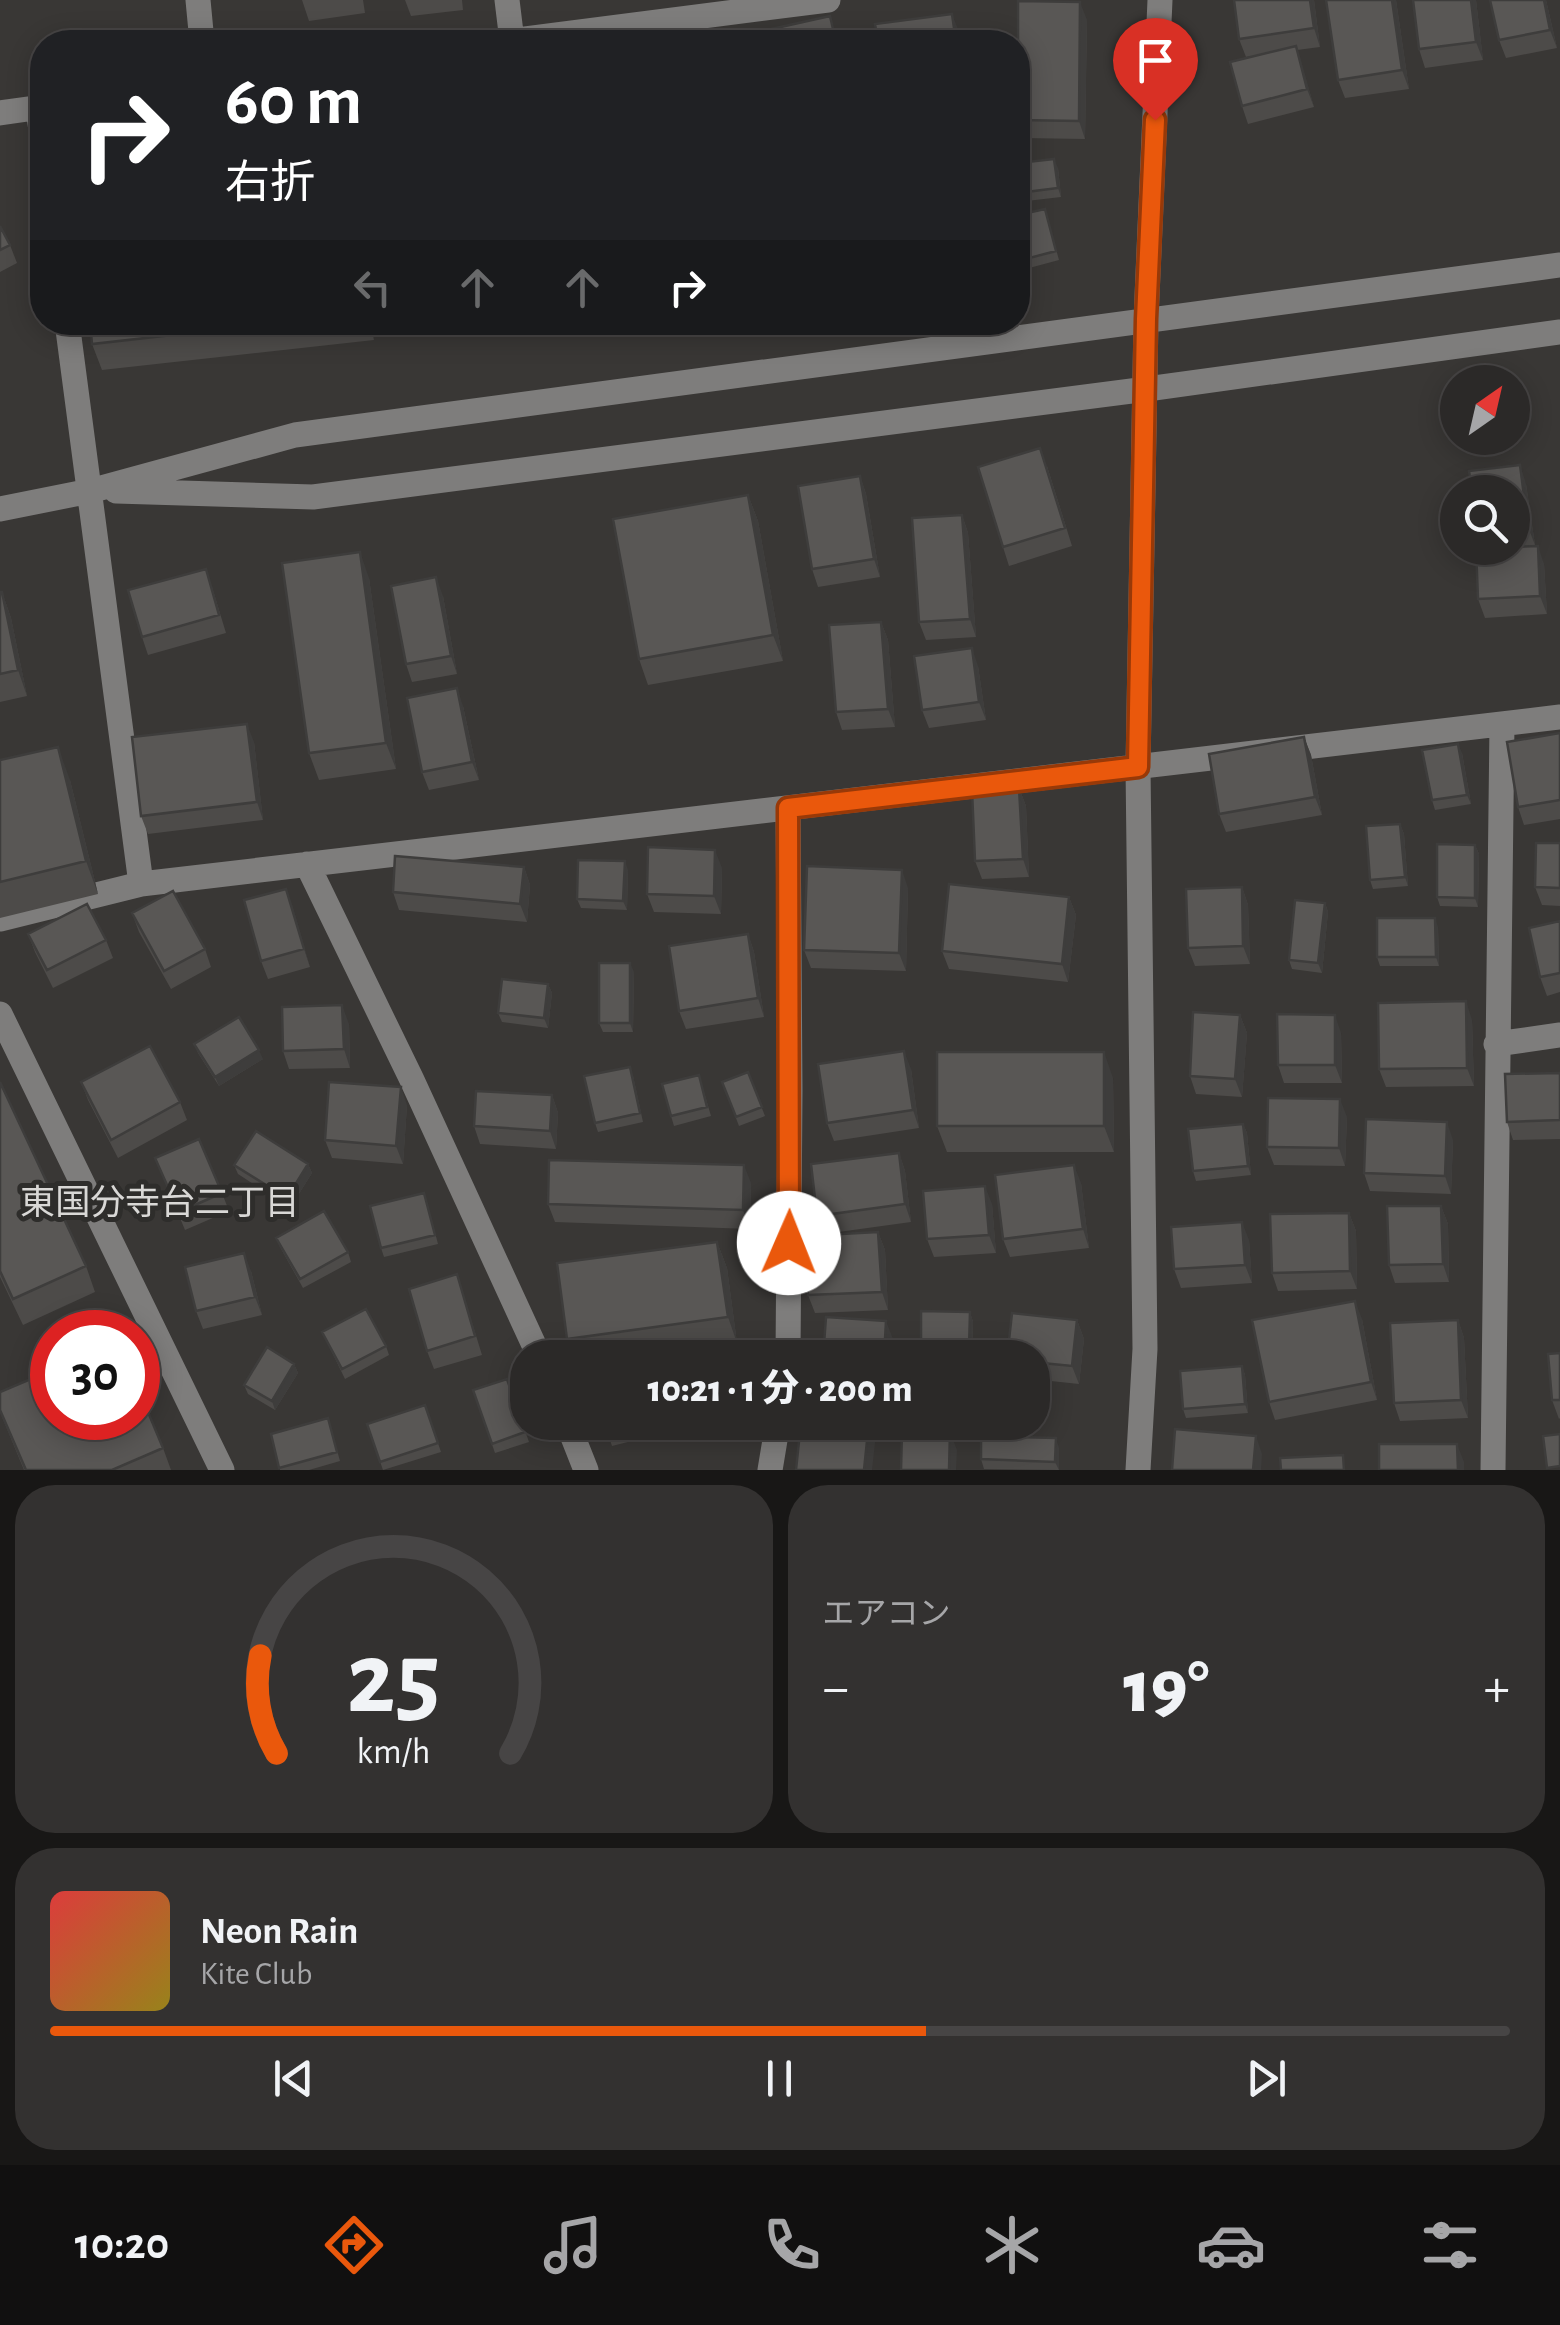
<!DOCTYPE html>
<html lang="ja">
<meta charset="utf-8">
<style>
:root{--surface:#2b2928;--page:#333130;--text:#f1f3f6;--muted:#a6a6a8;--line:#474545;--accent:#ea580c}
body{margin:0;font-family:"Alegreya Sans","Noto Sans JP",sans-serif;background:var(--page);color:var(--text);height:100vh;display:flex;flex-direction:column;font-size:38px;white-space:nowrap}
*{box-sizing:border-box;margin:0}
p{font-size:32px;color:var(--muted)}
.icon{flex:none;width:55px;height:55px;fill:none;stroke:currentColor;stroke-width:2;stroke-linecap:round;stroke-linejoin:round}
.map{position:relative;height:1470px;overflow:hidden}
.side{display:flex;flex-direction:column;gap:15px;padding:15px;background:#181716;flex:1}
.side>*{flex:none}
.top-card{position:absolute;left:30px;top:30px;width:1000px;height:305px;border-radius:40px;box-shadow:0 5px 25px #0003,0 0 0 2px var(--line);background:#202124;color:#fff;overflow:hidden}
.needle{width:65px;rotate:34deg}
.fabs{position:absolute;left:1440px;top:365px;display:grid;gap:20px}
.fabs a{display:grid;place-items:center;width:90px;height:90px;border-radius:50%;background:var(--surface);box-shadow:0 5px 25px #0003,0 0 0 2px var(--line);font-size:50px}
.speed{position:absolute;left:30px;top:1310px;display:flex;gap:20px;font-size:50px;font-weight:700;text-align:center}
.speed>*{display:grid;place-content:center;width:130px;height:130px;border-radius:50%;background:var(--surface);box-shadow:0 5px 25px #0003,0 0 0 2px var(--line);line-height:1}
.speed .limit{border:15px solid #d22;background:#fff;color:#111}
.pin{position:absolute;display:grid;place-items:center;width:85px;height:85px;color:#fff;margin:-102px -42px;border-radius:50% 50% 50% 0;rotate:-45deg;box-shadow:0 0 10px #0007}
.pin .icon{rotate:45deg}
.me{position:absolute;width:110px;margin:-55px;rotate:1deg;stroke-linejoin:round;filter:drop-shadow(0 0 8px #0008)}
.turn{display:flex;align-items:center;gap:35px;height:210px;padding:0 30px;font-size:45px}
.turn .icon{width:130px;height:130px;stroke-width:2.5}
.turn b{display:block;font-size:70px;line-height:85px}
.lanes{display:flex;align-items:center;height:95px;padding:0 30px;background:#0003;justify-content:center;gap:50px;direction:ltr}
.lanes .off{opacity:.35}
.big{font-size:75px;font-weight:800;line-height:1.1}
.side .widget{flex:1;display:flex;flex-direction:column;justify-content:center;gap:15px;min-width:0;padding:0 35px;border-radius:40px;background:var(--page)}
.side .dial{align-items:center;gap:0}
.dial svg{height:260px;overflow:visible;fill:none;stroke:var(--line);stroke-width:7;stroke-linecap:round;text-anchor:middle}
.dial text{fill:var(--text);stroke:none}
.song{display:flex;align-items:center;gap:30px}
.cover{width:120px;height:120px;border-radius:15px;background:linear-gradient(135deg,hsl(0 70% 55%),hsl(50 70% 35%))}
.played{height:10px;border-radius:5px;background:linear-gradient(90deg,var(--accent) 60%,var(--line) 60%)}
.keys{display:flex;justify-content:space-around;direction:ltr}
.heat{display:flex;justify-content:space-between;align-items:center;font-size:55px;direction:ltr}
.side .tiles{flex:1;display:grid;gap:15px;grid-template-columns:1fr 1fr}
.widget:last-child{grid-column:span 2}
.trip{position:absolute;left:510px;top:1340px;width:540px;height:100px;border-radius:40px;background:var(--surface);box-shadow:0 5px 25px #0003,0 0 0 2px var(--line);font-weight:800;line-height:100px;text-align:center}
.menu{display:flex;height:160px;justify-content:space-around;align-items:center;background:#111010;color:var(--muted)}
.menu .icon{width:70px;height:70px}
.menu .on{color:var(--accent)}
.menu b{font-size:45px;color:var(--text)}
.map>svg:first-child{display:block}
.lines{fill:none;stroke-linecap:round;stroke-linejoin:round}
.minor{stroke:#7e7d7c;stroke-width:25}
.wall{fill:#4d4b49}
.shaded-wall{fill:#3e3d3c}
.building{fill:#595755;stroke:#3e3d3c;stroke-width:2.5}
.route-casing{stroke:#983908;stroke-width:25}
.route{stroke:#ea580c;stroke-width:18}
.labels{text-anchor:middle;stroke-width:10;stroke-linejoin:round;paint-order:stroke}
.quarter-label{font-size:35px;fill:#d9d8d6;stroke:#2e2d2b}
</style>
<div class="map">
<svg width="1560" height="1470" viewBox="0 0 1560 1470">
<rect width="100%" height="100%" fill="#393735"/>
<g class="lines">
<path class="minor" d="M198,0L202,42
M507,0L512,41
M502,42L828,0
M38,108L42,138
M0,113L42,107
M67,322L141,884
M116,491L313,497L1147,389L1560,332
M0,509L90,491L295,435L1560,265
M788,808L790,1090L788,1358
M307,864L412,1080L540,1358
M0,919L141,884L1560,717
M0,1014L222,1470
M1496,1044L1560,1035
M567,1422L586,1470
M770,1470L778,1422
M1138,1470L1145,1349L1138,767L1146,319L1160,0
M1493,1470L1502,724"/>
</g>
<path class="wall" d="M302,0H363L365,13L309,21Z
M405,0H462L463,10L411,16Z
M1234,0H1314L1320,47L1297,50L1314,107L1248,124L1242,106L1259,55L1246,57L1239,39Z
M1326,0H1396L1409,89L1345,98L1338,80Z
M1413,0H1476L1483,60L1425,68L1419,49Z
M1490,0H1546L1557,48L1506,58L1499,40Z
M1018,1L1087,20L1085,139L1023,138L1018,122Z
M1018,163L1058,168L1061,197L1018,202Z
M1045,209L1059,260L1018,271V215Z
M0,226L10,245L17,263L0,272Z
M90,322H372L374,340L102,370L92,344Z
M402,322H548V330L407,336Z
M1047,466L1072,546L1009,566L1003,547Z
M860,476L866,494L880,577L818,587L812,569Z
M1526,484L1535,545L1523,546L1544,564L1547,614L1485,618L1478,599L1512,548V492Z
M748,495L758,521L783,661L648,685L639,659Z
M962,515L968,533L976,637L926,640L919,622Z
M369,578L396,769L319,780L309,753Z
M212,587L226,633L148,655L142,637Z
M0,592H2L11,618L27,696L0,702Z
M443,596L457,674L412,682L406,664Z
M881,622L888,640L895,727L842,730L836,712Z
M978,666L986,720L929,728L922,710Z
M463,706L479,780L429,790L422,772Z
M1560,733V819L1524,825L1518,807Z
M1304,737L1311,755L1322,815L1226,832L1219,814Z
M254,742L263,820L148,834L141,816Z
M1462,753L1471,804L1435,810L1432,800Z
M0,760L70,780L98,894L0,918Z
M1019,788L1026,806L1029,877L982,879L975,861Z
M1400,824L1404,834L1408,886L1373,889L1370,880Z
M1560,843V906L1542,905L1535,887Z
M1475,845L1479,854L1478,907L1440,906L1437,897Z
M524,867L530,885L527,922L399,910L393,892Z
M722,868L721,914L654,912L647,894Z
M628,870L627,910L581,908L577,899Z
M1242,887L1248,905L1250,964L1195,966L1188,948Z
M908,888L906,971L811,968L804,950Z
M286,889L310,967L268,979L261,961Z
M1069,897L1076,915L1068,982L949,969L942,951Z
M1325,903L1328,912L1322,973L1292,969L1289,960Z
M132,913L205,949L211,967L171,989L139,932Z
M1560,921V992L1547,996L1540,977Z
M1438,927L1439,966H1380L1377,957Z
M28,934L106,940L113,958L53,988L35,952Z
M748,934L754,952L764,1017L686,1029L679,1011Z
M634,972L633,1032H603L599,1023Z
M548,984L552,993L548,1028L502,1022L498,1013Z
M1240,1015L1247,1033L1242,1097L1196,1094L1190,1076Z
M1472,1020L1474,1086L1386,1087L1379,1069Z
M349,1024L350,1068L289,1069L283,1051Z
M1341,1033L1342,1083H1284L1278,1065Z
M194,1044L263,1059L219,1086L198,1053Z
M911,1069L919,1128L834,1141L827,1123Z
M748,1072L765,1116L739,1126L722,1082Z
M1560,1073V1139L1513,1140L1507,1122Z
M699,1075L711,1116L674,1126L671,1116Z
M633,1076L643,1122L598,1132L595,1123Z
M1113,1078L1114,1152H947L937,1126Z
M0,1082L86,1266L95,1292L23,1325L0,1277Z
M81,1082L180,1102L187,1120L118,1158L88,1100Z
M552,1095L558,1113L556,1149L480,1144L474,1126Z
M407,1105L403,1164L332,1158L325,1140Z
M1347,1117L1345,1166L1274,1165L1267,1147Z
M1243,1124L1247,1133L1251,1175L1196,1181L1193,1171Z
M1453,1140L1451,1194L1370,1191L1364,1173Z
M899,1153L905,1171L911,1222L824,1234L817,1216Z
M155,1158L222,1193L229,1211L185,1230Z
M308,1164L312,1173L290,1208L238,1174L234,1165Z
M751,1183L750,1229L555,1222L548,1204Z
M1081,1183L1089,1248L1010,1257L1003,1239Z
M427,1202L438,1244L384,1257L381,1248Z
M992,1204L996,1253L934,1257L927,1239Z
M1441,1206L1448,1224L1449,1282L1395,1283L1389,1265Z
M1349,1213L1356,1231L1357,1289L1278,1291L1272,1273Z
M878,1232L885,1250L888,1310L815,1313L808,1295Z
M276,1238L348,1252L351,1262L303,1288L280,1247Z
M1249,1240L1252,1283L1181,1288L1174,1269Z
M717,1242L727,1268L737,1343L630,1358H574L567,1339Z
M251,1271L262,1315L203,1329L196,1311Z
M457,1274L482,1355L434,1369L427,1351Z
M970,1312L973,1322L972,1358H924L921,1348Z
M1362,1319L1377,1400L1275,1420L1269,1402Z
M1077,1320L1084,1339L1079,1384L1032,1379V1358Z
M1458,1320L1464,1338L1468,1418L1400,1421L1394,1403Z
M322,1332L386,1346L389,1355L345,1379Z
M1560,1353V1418L1559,1419L1552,1400Z
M294,1364L298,1373L275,1410L248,1394L244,1385Z
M1242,1366L1245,1375L1248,1413L1186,1418L1183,1409Z
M507,1379L529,1442L495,1453L473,1390Z
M0,1392L163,1448L171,1470H24L0,1412Z
M425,1405L441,1452L383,1470L367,1424Z
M328,1418L340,1461L309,1470H280L271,1434Z
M604,1422H707L612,1446Z
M1059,1448V1470L984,1469L981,1459Z"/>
<path class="shaded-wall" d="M1310,0H1314L1320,47L1314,28Z
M1392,0H1396L1409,89L1402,70Z
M1471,0H1476L1483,60L1476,42Z
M1544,0H1546L1557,48L1550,30Z
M1080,2L1087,20L1085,139L1079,121Z
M952,14L959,32L960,42H956Z
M1296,46L1302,64L1314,107L1307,89Z
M1054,159L1058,168L1061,197L1058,188Z
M368,322H372L374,340Z
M1520,465L1526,484L1535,545L1528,527Z
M860,476L866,494L880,577L874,559Z
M748,495L758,521L783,661L773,635Z
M962,515L968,533L976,637L970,619Z
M1538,546L1544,564L1547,614L1540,596Z
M360,552L369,578L396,769L386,743Z
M436,577L443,596L457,674L451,656Z
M2,592L11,618L27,696L18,670Z
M881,622L888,640L895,727L888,709Z
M972,648L978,666L986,720L979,702Z
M457,688L463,706L479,780L472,762Z
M247,724L254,742L263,820L257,802Z
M1304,737L1311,755L1322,815L1315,797Z
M1458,744L1462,753L1471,804L1467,795Z
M58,747L70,780L98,894L86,861Z
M1019,788L1026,806L1029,877L1023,859Z
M1400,824L1404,834L1408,886L1405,877Z
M1475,845L1479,854L1478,907L1475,898Z
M715,850L722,868L721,914L714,896Z
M625,861L628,870L627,910L623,901Z
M524,867L530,885L527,922L520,904Z
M902,870L908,888L906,971L899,953Z
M1242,887L1248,905L1250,964L1243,946Z
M286,889L293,907L310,967L304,949Z
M1069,897L1076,915L1068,982L1062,964Z
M1325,903L1328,912L1322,973L1318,963Z
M1435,918L1438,927L1439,966L1436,957Z
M748,934L754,952L764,1017L758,998Z
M630,963L634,972L633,1032L630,1023Z
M548,984L552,993L548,1028L544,1018Z
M1466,1001L1472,1020L1474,1086L1467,1068Z
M342,1005L349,1024L350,1068L344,1049Z
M1240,1015L1247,1033L1242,1097L1235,1079Z
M1335,1015L1341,1033L1342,1083L1335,1065Z
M259,1050L263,1059L219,1086L215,1077Z
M904,1051L911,1069L919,1128L913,1110Z
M1104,1052L1113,1078L1114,1152L1104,1126Z
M401,1087L407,1105L403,1164L396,1146Z
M552,1095L558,1113L556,1149L550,1131Z
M1340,1099L1347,1117L1345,1166L1339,1148Z
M1447,1122L1453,1140L1451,1194L1445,1176Z
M1243,1124L1247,1133L1251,1175L1248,1166Z
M899,1153L905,1171L911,1222L905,1204Z
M308,1164L312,1173L290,1208L287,1198Z
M744,1165L751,1183L750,1229L743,1210Z
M1074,1165L1081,1183L1089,1248L1083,1229Z
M985,1186L992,1204L996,1253L989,1235Z
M1441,1206L1448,1224L1449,1282L1443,1264Z
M1349,1213L1356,1231L1357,1289L1350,1271Z
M1242,1222L1249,1240L1252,1283L1245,1265Z
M878,1232L885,1250L888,1310L882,1292Z
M717,1242L727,1268L737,1343L728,1317Z
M244,1253L251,1271L262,1315L255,1297Z
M1355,1301L1362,1319L1377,1400L1371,1382Z
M970,1312L973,1322L972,1358L969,1349Z
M1077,1320L1084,1339L1079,1384L1072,1366Z
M1458,1320L1464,1338L1468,1418L1461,1400Z
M886,1321L893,1339L892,1358H884Z
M294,1364L298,1373L275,1410L272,1401Z
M1242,1366L1245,1375L1248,1413L1245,1404Z
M869,1422H876L877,1425L872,1470H864Z
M950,1432L957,1450L956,1470H949Z
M1256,1436L1262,1454L1261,1470H1253Z
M1056,1438L1059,1448V1470L1055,1462Z
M1457,1444L1464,1462V1470H1458Z"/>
<path class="building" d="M1234,0H1310L1314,28L1239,39Z
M1326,0H1392L1402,70L1338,80Z
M1413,0H1471L1476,42L1419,49Z
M1490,0H1544L1550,30L1499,40Z
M1018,1L1080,2L1079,121L1018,120Z
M952,14L956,42H878L875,24Z
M830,16L836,42H760L758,32Z
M1296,46L1307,89L1242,106L1230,62Z
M1054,159L1058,188L1018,193V163Z
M1045,209L1056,251L1018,261V215Z
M0,226L10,245L0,250Z
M90,322H288L92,344Z
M1040,448L1065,528L1003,547L978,467Z
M1520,465L1528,527L1512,529V492H1472L1469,471Z
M860,476L874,559L812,569L798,486Z
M748,495L773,635L639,659L613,519Z
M962,515L970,619L919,622L912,518Z
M1538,546L1540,596L1478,599L1476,548Z
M360,552L386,743L309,753L282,563Z
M206,569L219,615L142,637L128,590Z
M436,577L451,656L406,664L391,586Z
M0,592H2L18,670L0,674Z
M881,622L888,709L836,712L829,625Z
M972,648L979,702L922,710L914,656Z
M457,688L472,762L422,772L407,698Z
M247,724L257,802L141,816L132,737Z
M1560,733V800L1518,807L1507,742Z
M1304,737L1315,797L1219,814L1209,754Z
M1458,744L1467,795L1432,800L1422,750Z
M58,747L86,861L0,882V760Z
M1019,788L1023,859L975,861L972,790Z
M1400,824L1405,877L1370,880L1366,826Z
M1536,843H1560V888L1535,887Z
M1437,844L1475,845V898L1437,897Z
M648,847L715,850L714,896L647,894Z
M395,856L524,867L520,904L393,892Z
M578,860L625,861L623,901L577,899Z
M807,866L902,870L899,953L804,950Z
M949,884L1069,897L1062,964L942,951Z
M1242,887L1243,946L1188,948L1186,889Z
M286,889L304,949L261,961L244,900Z
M173,891L205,949L164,971L132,913Z
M1295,900L1325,903L1318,963L1289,960Z
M87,904L106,940L47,970L28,934Z
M1377,918H1435L1436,957H1377Z
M1560,921V973L1540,977L1529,928Z
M748,934L758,998L679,1011L669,946Z
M599,963H630V1023H599Z
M502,979L548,984L544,1018L498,1013Z
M1466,1001L1467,1068L1379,1069L1378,1003Z
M342,1005L344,1049L283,1051L282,1007Z
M1193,1012L1240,1015L1235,1079L1190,1076Z
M1277,1014L1335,1015V1065H1278Z
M239,1017L259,1050L215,1077L194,1044Z
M150,1046L180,1102L111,1140L81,1082Z
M904,1051L913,1110L827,1123L818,1064Z
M937,1052H1104V1126H937Z
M630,1067L640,1113L595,1123L584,1076Z
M748,1072L762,1107L736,1117L722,1082Z
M1560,1073V1120L1507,1122L1505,1074Z
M699,1075L707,1107L671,1116L662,1084Z
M0,1082L86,1266L13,1299L0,1271Z
M329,1082L401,1087L396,1146L325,1140Z
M476,1091L552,1095L550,1131L474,1126Z
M1268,1098L1340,1099L1339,1148L1267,1147Z
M1366,1119L1447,1122L1445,1176L1364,1173Z
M1243,1124L1248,1166L1193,1171L1188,1129Z
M256,1131L308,1164L287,1198L234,1165Z
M199,1139L222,1193L179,1212L155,1158Z
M899,1153L905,1204L817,1216L811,1164Z
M549,1160L744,1165L743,1210L548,1204Z
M1074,1165L1083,1229L1003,1239L995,1175Z
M985,1186L989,1235L927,1239L923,1191Z
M424,1193L435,1235L381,1248L370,1206Z
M1387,1206H1441L1443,1264L1389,1265Z
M324,1211L348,1252L300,1279L276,1238Z
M1349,1213L1350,1271L1272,1273L1270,1214Z
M1242,1222L1245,1265L1174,1269L1171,1227Z
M878,1232L882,1292L808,1295L805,1236Z
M717,1242L728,1317L567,1339L557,1263Z
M244,1253L255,1297L196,1311L185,1267Z
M457,1274L475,1336L427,1351L409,1289Z
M1355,1301L1371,1382L1269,1402L1252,1320Z
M366,1309L386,1346L342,1369L322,1332Z
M921,1311L970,1312L969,1349L921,1348Z
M1012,1313L1077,1320L1072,1366L1032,1362V1358H1007Z
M826,1317L886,1321L884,1358H823Z
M1458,1320L1461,1400L1394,1403L1390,1323Z
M267,1347L294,1364L272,1401L244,1385Z
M718,1351L720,1358H691Z
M1560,1353V1400H1552L1548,1354Z
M1242,1366L1245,1404L1183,1409L1180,1371Z
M52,1370V1418H138V1388L163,1448L112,1470H26L0,1410V1392Z
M507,1379L525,1432L492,1444L473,1390Z
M425,1405L438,1443L380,1462L367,1424Z
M328,1418L337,1452L279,1468L271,1434Z
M604,1422H629L606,1428Z
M801,1422H869L864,1470H796Z
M1175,1429L1256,1436L1253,1470H1172Z
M902,1431L950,1432L949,1470H901Z
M1560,1434V1466L1547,1468L1543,1436Z
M981,1436L1056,1438L1055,1462L981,1459Z
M1379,1444H1457L1458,1470H1379Z
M1343,1455L1344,1470H1281L1280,1458Z"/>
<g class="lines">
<defs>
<path id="route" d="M789,1243L788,808L1138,767L1146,319L1155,120"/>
</defs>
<use href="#route" class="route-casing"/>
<use href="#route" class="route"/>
</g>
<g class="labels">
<g class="quarter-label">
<text x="160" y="1214">東国分寺台二丁目</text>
</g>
</g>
</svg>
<div class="fabs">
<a><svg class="needle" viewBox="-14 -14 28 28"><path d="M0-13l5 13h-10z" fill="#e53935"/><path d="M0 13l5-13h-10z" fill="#a6a6a8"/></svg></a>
<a><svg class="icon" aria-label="search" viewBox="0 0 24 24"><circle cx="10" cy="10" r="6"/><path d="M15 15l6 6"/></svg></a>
</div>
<div class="speed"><div class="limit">30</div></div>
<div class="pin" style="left:1155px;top:120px;background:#d93025"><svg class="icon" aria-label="arrive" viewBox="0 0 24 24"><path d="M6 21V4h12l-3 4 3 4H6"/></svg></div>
<svg class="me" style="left:789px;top:1243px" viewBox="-20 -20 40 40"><circle r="19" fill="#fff"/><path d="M0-13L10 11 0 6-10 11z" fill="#ea580c"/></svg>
<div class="trip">10:21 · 1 分 · 200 m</div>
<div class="top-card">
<div class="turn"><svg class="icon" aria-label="right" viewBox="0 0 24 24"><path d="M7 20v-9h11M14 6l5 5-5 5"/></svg><div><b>60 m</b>右折</div></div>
<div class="lanes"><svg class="icon off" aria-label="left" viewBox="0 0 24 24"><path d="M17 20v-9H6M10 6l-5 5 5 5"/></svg><svg class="icon off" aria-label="ahead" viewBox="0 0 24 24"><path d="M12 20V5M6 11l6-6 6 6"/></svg><svg class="icon off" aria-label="ahead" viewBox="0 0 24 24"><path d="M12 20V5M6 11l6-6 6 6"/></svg><svg class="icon" aria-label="right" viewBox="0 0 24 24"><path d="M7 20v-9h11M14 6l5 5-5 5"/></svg></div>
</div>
</div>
<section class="side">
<div class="tiles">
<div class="widget dial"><svg viewBox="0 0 100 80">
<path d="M14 69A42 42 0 1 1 86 69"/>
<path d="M14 69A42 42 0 0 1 9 39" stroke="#ea580c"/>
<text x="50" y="56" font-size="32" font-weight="700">25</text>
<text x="50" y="72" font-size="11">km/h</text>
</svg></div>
<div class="widget"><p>エアコン</p>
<div class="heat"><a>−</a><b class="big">19°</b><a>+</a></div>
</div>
<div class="widget">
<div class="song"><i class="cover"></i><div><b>Neon Rain</b><p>Kite Club</p></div></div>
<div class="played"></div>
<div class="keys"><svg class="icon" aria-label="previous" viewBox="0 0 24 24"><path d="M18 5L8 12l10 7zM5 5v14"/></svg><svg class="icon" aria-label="pause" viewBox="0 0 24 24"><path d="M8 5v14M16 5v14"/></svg><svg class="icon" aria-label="next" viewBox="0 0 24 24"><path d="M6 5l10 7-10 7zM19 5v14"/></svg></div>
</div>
</div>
</section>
<nav class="menu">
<b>10:20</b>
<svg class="icon on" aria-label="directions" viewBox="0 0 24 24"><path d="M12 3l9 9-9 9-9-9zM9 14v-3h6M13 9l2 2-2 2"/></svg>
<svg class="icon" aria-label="music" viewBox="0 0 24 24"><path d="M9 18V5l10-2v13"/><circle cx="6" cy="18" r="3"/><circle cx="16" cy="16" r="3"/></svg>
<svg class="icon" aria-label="phone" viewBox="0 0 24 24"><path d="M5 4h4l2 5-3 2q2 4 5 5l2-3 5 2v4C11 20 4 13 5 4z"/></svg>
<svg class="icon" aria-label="climate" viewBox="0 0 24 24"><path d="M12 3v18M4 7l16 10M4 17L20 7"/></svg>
<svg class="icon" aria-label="car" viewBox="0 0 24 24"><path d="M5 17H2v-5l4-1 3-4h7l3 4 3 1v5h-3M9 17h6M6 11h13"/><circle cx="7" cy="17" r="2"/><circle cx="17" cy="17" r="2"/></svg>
<svg class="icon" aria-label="filters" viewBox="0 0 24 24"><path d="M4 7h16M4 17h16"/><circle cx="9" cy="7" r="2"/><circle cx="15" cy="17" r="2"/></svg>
</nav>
